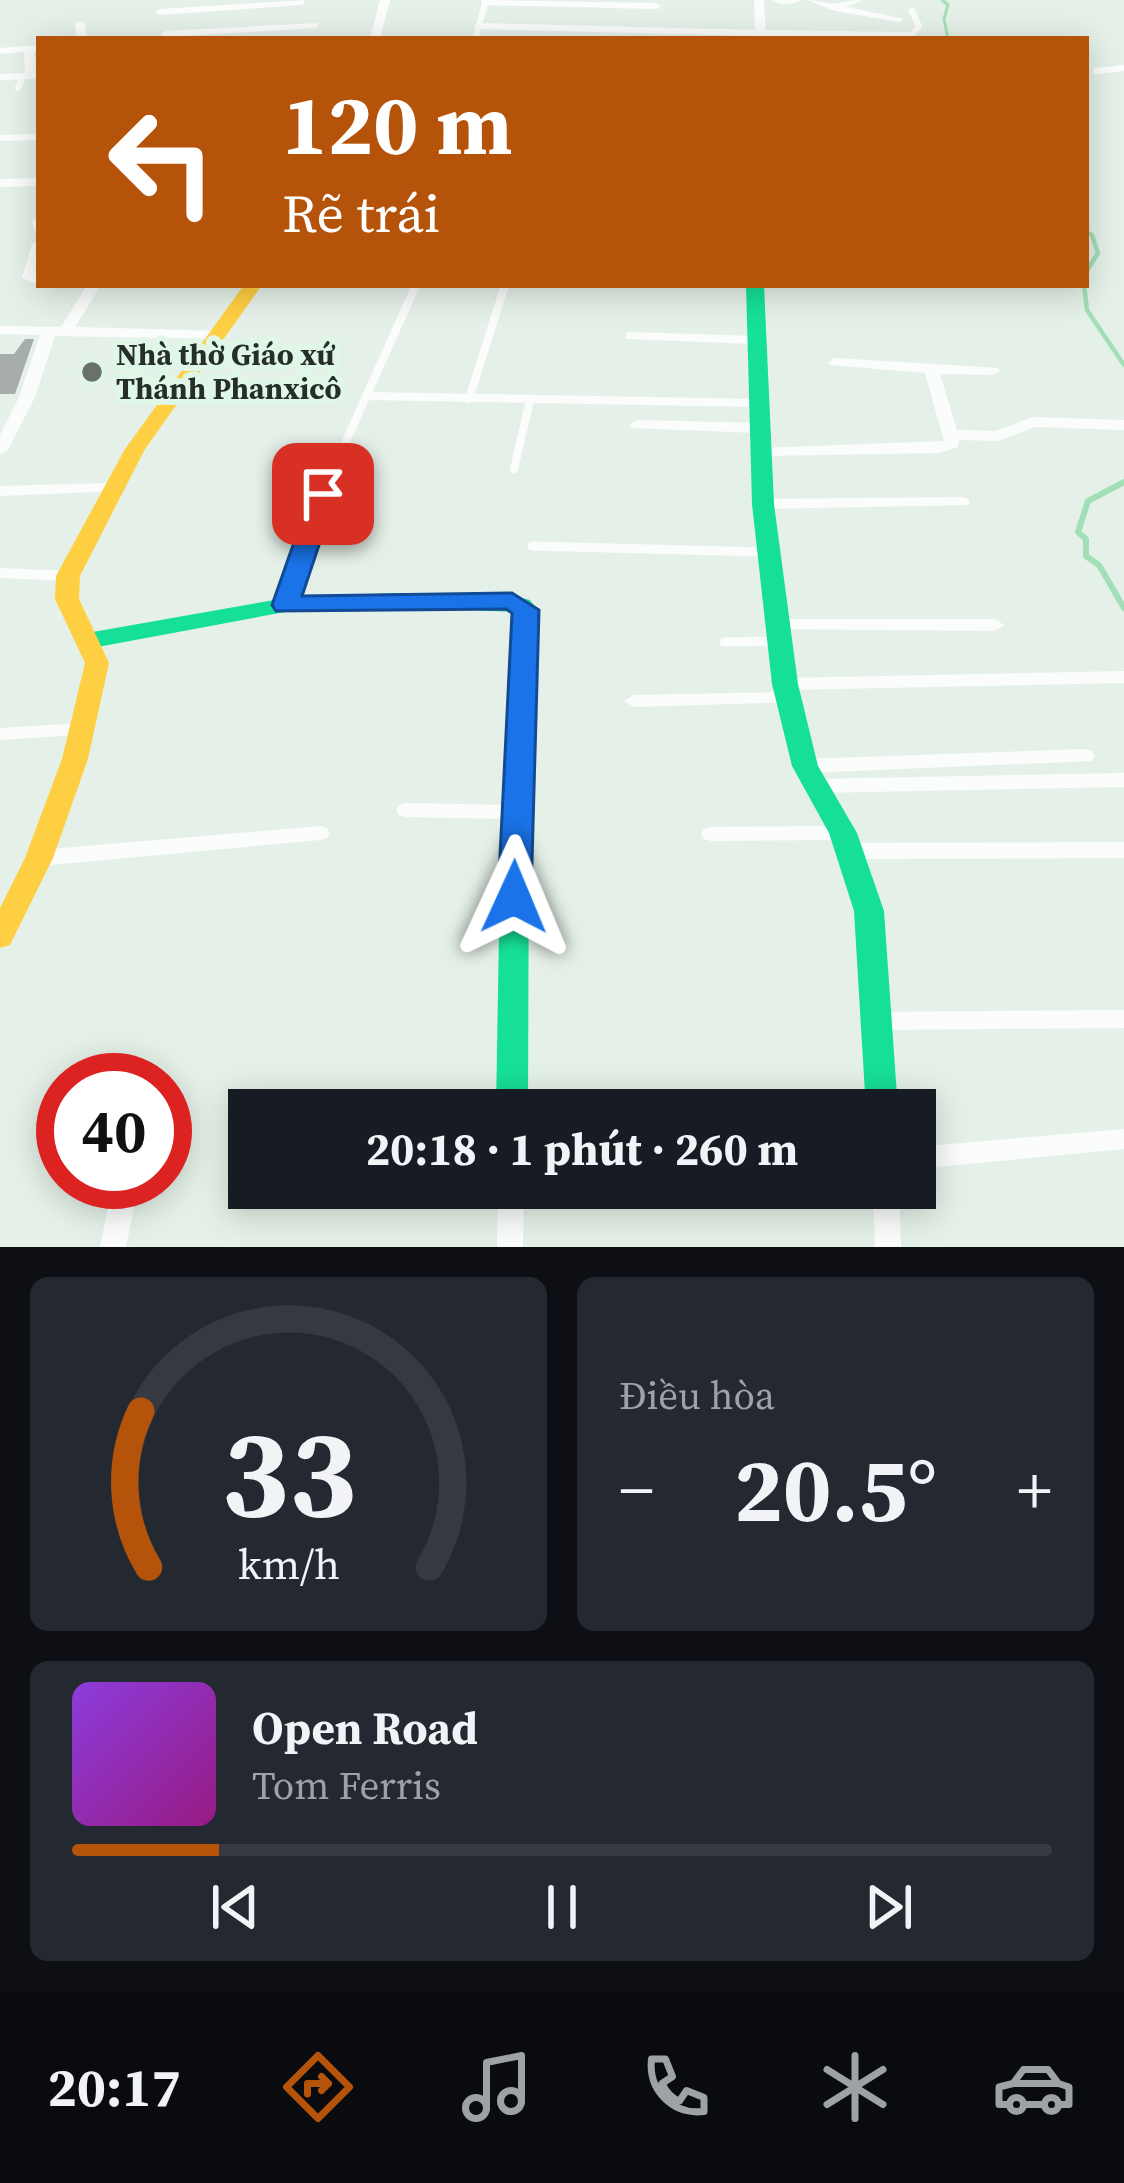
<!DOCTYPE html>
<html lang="vi">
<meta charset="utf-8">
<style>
:root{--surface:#171b24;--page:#242831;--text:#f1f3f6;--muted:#9ea1a6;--line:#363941;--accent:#b45309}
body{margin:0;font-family:"Source Serif 4",serif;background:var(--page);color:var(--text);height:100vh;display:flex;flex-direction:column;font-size:45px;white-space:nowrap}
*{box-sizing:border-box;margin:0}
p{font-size:39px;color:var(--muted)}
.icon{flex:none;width:66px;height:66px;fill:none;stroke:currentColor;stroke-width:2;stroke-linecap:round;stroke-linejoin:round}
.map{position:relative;height:1247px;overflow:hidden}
.drawer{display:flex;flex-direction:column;gap:30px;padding:30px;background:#0d0f14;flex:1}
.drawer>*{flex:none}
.hud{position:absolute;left:36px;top:36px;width:1053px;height:252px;border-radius:0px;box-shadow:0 6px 30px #0003;background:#b45309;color:#fff;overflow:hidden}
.speed{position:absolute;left:36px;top:1053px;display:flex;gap:24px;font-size:60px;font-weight:700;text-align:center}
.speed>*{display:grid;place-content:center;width:156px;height:156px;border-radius:50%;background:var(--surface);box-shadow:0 6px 30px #0003;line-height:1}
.speed .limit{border:18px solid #d22;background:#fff;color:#111}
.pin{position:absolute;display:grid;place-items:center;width:102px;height:102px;color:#fff;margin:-51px;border-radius:24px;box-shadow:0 6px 18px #0006}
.me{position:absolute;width:132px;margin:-66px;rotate:1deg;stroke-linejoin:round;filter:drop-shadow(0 0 9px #0008)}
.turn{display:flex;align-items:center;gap:42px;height:252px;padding:0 48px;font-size:54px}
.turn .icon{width:156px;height:156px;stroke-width:2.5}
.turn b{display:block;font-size:84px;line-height:102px}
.big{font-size:90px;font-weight:700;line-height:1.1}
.drawer .tile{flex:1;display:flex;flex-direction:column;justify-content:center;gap:18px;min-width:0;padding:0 42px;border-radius:18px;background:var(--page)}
.drawer .dial{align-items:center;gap:0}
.dial svg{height:312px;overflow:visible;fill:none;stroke:var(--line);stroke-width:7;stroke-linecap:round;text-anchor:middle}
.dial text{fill:var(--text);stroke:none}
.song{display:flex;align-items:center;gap:36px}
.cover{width:144px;height:144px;border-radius:18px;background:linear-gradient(135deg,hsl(270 70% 55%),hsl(310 70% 35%))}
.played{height:12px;border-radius:6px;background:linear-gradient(90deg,var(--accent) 15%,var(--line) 15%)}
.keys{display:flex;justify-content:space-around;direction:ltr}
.heat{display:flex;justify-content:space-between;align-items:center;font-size:66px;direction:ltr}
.drawer .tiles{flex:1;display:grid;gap:30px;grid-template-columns:1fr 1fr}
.tile:last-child{grid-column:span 2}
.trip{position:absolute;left:228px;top:1089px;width:708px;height:120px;border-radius:0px;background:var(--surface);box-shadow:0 6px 30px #0003;font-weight:700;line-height:120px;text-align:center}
.dock{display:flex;height:192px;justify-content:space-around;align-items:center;background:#090b0e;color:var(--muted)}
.dock .icon{width:84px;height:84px}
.dock .selected{color:var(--accent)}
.dock b{font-size:54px;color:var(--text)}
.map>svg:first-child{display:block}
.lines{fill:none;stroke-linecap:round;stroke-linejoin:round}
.stream-far2{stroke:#a2dfb7;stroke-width:3}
.stream-far1{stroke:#a2dfb7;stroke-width:4.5}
.stream{stroke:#a2dfb7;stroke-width:6}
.building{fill:#a7adad}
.lane-far2{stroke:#fbfdfc;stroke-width:6}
.lane-far1{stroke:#fbfdfc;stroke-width:8}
.lane{stroke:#fbfdfc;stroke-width:9}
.street{fill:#fbfdfc;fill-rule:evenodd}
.fast{fill:#16e098;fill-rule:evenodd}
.slow{fill:#ffcf43;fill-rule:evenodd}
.route{fill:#1a73e8;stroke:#114b97;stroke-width:3}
.poi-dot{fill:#68726b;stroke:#e0f6e6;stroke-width:4.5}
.labels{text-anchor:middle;stroke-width:12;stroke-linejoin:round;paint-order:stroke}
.poi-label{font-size:30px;font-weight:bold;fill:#252e28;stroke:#e0f6e6;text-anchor:start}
</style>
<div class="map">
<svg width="1124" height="1247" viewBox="0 0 1124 1247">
<rect width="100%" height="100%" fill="#e5f1e8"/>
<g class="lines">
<path class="stream-far2" d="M942,0L948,5L944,19L948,39"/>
<path class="stream-far1" d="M1086,232L1092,235L1098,253L1086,272
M1084,285L1087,310L1124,365"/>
<path class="stream" d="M1124,482L1088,501L1078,532L1086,539V556L1099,565L1124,608"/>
</g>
<path class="building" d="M25,339H34L15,394H0V354H14Z"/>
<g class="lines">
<path class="lane-far2" d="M761,33L912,35L919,26L912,11
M475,39L486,0
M1096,71L1124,68
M18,88L23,76"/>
<path class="lane-far1" d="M369,396L758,403
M469,399L505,285
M514,469L530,400
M331,475L416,285"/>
<path class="lane" d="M532,546L767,552
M285,605L333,472
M724,642L778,641"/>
<path class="street" d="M305,0L304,4L301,5L160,15L155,12L160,9Z
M380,0H390L380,39H370Z
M481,0L656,3L661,6L656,9L485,5L482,4Z
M754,0H764L766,39H756V36L479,29L474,26L479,23L755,30Z
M772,0H801C795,5 778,5 772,0Z
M807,0C817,0 829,5 838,3C847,2 853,0 862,0L847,7L904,19L899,22L835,11Z
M80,21L85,24L87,39H77L75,24Z
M318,23V27L314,28L166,37L161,34L166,31Z
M39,45V51L34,52L39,79L0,80V74L25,73L24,52L0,54V48Z
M39,134V140L0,141V135Z
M39,178V186L0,187V179Z
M38,217H39V231L34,230L32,221Z
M39,240L36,276L39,277V285L22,278L32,244Z
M87,285H101L75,327L218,331L225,335L218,339L55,336L35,397L8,450L0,455V435L19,397L40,335L0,334V326L61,327Z
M631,332L755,336L762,340L755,344L626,339V333Z
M835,358L998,368L1000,371L993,375L940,374L957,430L996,431L1033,417L1124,420V430L1035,427L998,441L959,440L958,447L939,453L755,456L753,453L761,448L944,441L925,373L830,365L828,362Z
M637,420L758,423L766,428L758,433L632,428L629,425Z
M111,483L117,485L119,488L117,491L0,496V486Z
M962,497L968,499L970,502L968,505L763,509L755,504L763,499Z
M0,568L68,571L77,576L68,581L0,578Z
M776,619H995L1004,625L995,631L770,629L767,625L770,621Z
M1124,671V683L785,690L776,684L785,678Z
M788,692L795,694L797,698L795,702L634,707L624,701L634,695Z
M84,723L94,729L91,734L0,740V728Z
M1085,749L1092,751L1095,756L1092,761L805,773L798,771L795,766L798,761L805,759Z
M1124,773V787L817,793L810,791L807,786L810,781L817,779Z
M406,803L515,805L522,807L525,812L522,817L515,819L406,817L399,815L396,810L399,805Z
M320,826L327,828L330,833L327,838L320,840L39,866L32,863L28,858L32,853L39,850Z
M843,826L850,828L853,833L850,838L843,840L711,841L704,839L701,834L704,829L711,827Z
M1124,842V858L850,859L843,856L840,851L843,846L850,843Z
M1124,1010V1028L877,1030L869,1028L865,1021L869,1014L877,1012Z
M1124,1129V1149L915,1169V1147Z
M113,1182H139L126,1247H100Z
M498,1188H524L523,1247H497Z
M873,1188H899L901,1247H875Z"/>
<path class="fast" d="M746,285H764L774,504L798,684L818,766L857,833L884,911L898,1110H866L854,911L829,833L792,766L772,684L752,504Z
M397,593L522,598L530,600L538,610L529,812L528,1110H496L501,812L514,612L397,607L285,612L87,649L75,641L87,633L285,598Z"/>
<path class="slow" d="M244,285H262L145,449L80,576L79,599L109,663L88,759L53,858L10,945L0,948V908L25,858L62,759L85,663L55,599L56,576L125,449Z"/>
</g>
<path class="route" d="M323,486L336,494L302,596L512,593L539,610L531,897L526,906H503L498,897L512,613L506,609L276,611L272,605L311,494Z"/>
<circle class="poi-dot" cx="92" cy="372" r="12"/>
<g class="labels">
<g class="poi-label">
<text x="116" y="365">Nhà thờ Giáo xứ<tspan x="116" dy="34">Thánh Phanxicô</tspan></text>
</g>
</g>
</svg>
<div class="speed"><div class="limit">40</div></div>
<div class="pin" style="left:323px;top:494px;background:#d93025"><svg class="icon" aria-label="arrive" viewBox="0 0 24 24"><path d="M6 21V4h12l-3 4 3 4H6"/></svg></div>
<svg class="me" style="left:514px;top:897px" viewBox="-20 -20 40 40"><path d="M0-17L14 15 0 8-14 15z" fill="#1a73e8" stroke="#fff" stroke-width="4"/></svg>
<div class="trip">20:18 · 1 phút · 260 m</div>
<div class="hud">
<div class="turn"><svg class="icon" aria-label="left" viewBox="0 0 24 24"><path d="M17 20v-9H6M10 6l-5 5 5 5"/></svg><div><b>120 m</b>Rẽ trái</div></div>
</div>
</div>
<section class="drawer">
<div class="tiles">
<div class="tile dial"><svg viewBox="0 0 100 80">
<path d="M14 69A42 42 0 1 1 86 69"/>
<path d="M14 69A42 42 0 0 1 12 29" stroke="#b45309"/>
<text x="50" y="56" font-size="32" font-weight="700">33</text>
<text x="50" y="72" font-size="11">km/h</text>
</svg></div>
<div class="tile"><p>Điều hòa</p>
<div class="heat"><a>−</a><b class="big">20.5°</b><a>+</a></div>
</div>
<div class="tile">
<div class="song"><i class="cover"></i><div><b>Open Road</b><p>Tom Ferris</p></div></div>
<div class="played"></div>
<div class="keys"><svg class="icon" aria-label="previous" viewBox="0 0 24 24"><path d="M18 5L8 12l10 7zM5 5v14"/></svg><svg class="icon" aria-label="pause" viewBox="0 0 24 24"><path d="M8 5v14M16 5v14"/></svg><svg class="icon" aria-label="next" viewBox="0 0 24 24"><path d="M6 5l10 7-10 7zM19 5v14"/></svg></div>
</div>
</div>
</section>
<nav class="dock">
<b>20:17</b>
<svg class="icon selected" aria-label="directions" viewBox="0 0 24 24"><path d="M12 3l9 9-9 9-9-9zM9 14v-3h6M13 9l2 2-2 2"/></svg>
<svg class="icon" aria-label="music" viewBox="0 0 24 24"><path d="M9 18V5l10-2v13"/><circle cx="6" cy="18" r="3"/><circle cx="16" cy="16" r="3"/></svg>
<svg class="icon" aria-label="phone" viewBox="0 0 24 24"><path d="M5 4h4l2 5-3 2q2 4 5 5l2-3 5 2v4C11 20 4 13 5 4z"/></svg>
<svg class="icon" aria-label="climate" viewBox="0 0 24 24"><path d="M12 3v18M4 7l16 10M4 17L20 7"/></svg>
<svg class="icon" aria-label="car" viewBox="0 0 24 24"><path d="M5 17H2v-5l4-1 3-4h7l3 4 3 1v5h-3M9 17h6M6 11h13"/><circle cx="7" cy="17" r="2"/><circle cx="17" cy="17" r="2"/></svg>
</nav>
